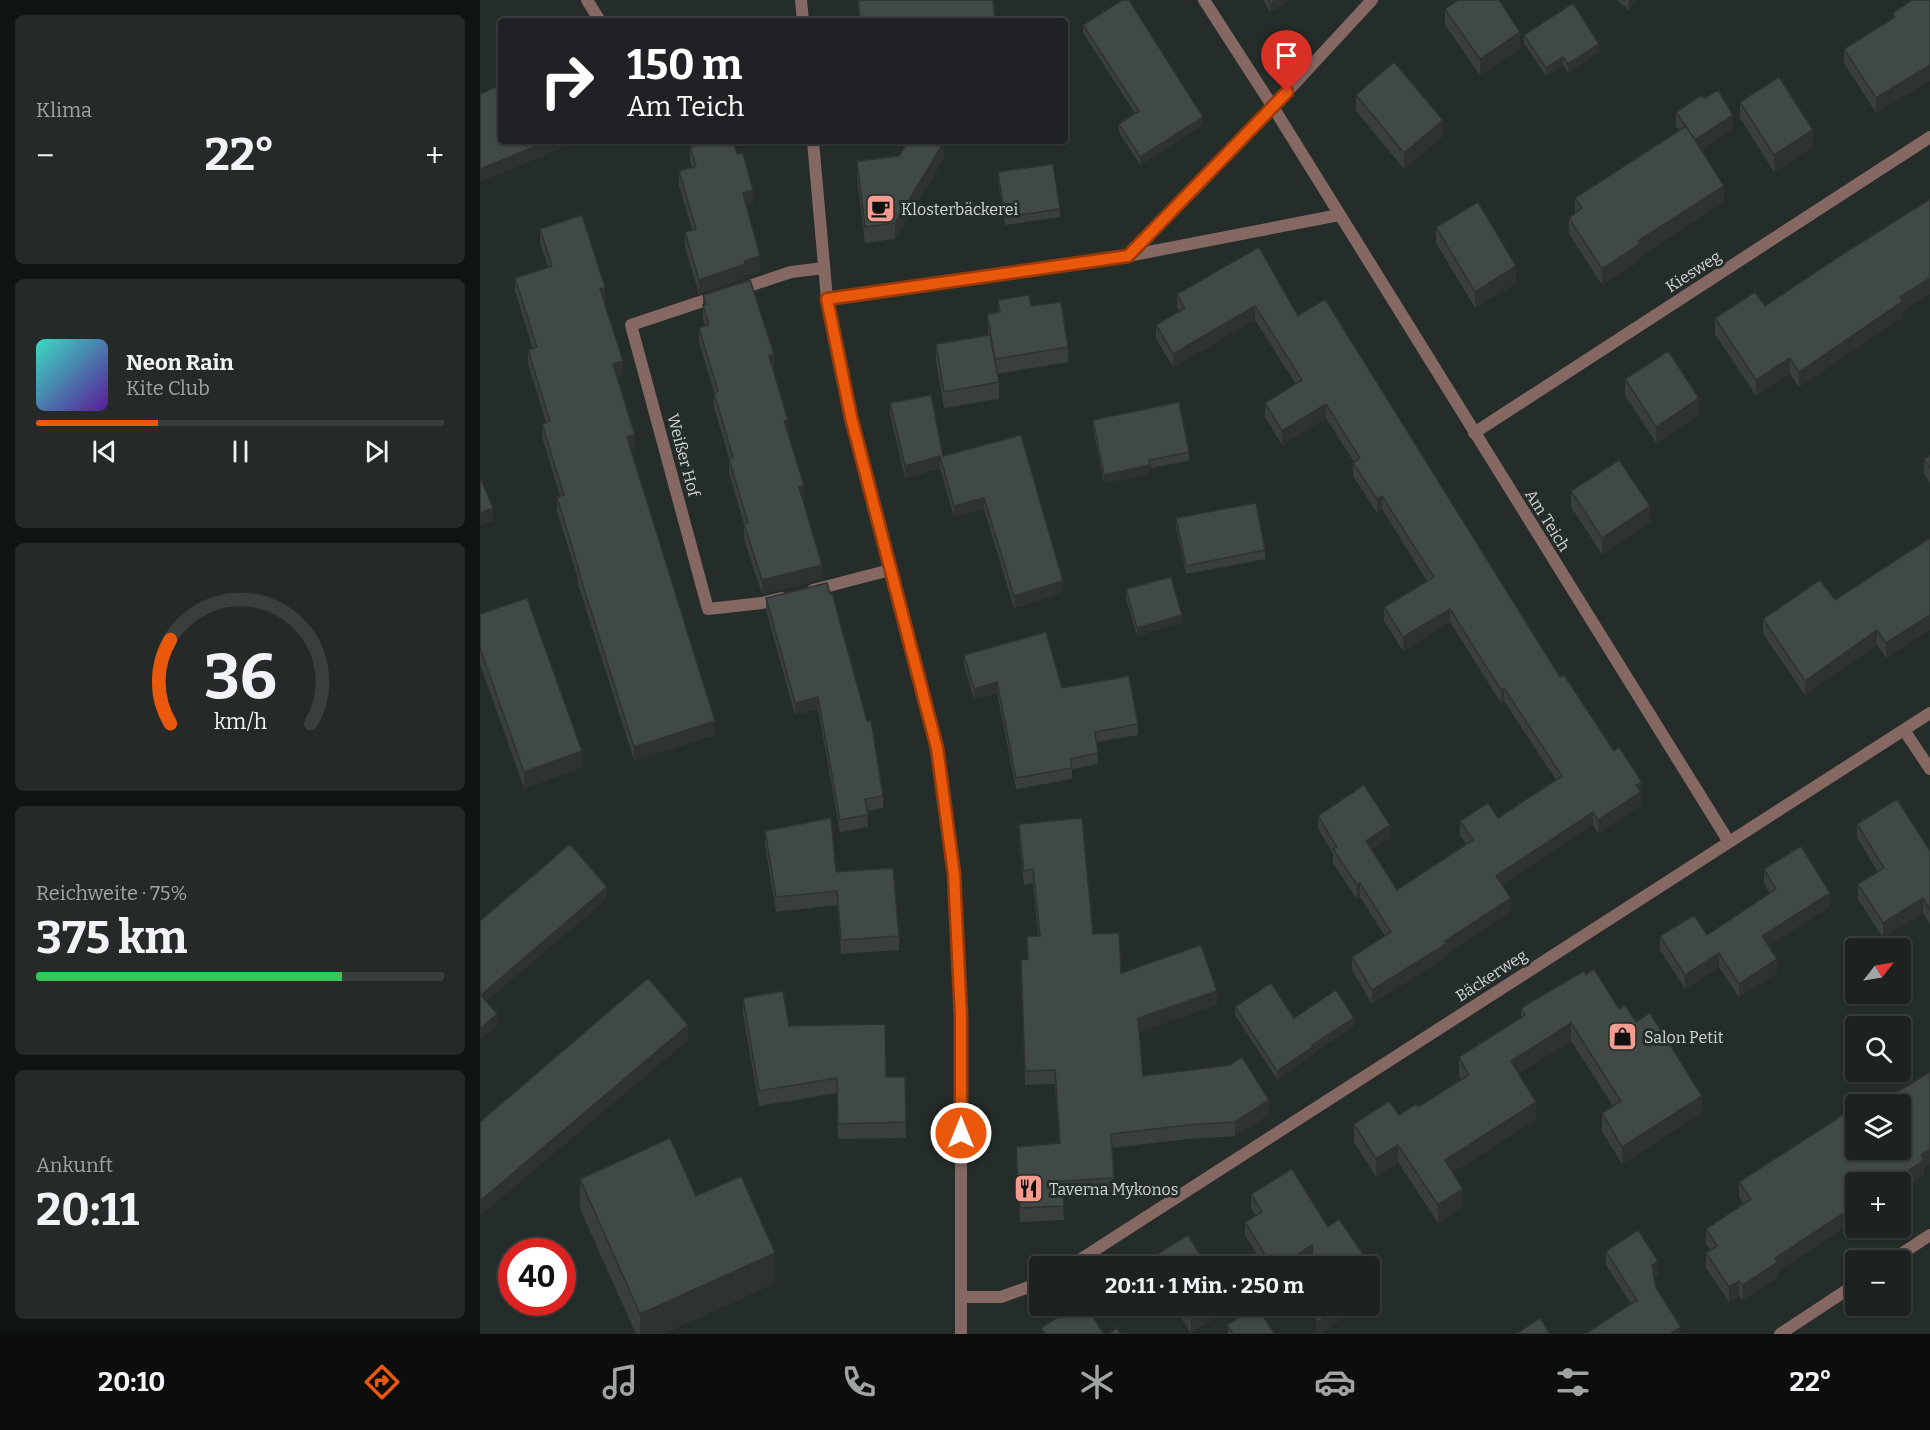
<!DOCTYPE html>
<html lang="de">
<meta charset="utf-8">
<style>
:root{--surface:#1c2220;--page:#252a29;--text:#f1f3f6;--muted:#a0a4a5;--line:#3a3f3e;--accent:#ea580c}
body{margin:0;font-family:Bitter,serif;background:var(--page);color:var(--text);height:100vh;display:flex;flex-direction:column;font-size:22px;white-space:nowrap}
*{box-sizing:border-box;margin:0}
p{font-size:20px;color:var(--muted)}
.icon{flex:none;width:33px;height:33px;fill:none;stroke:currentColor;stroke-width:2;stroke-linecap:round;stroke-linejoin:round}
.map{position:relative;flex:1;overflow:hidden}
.panel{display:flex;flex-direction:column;gap:15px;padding:15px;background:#0f1312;width:480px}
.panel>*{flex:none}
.top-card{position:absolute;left:18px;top:18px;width:570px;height:126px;border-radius:6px;box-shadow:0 2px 4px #0004,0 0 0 2px var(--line);background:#202124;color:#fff;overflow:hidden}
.needle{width:39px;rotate:59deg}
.buttons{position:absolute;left:1365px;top:938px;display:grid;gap:12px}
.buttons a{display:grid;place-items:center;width:66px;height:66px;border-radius:6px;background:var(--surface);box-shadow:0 2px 4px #0004,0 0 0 2px var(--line);font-size:30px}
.speed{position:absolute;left:18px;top:1238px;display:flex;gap:12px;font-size:30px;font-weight:700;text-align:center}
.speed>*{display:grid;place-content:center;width:78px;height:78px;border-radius:50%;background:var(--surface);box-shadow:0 2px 4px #0004,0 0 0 2px var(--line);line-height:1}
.speed .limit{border:9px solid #d22;background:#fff;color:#111}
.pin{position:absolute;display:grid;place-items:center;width:51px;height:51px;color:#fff;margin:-62px -26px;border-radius:50% 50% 50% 0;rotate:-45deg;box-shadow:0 0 6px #0007}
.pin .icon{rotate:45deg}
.me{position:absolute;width:66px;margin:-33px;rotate:0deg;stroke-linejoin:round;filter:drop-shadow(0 0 4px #0008)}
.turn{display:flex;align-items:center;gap:21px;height:126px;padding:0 30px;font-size:27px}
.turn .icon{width:78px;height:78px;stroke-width:2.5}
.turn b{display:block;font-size:42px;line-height:51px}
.big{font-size:45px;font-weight:700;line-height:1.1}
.panel .widget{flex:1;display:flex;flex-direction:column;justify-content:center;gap:9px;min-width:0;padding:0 21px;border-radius:9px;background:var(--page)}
.panel .dial{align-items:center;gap:0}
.dial svg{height:156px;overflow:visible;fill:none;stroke:var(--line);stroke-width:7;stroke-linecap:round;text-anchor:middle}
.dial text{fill:var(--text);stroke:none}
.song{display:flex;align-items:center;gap:18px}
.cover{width:72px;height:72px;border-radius:9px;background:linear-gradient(135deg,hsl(170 70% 55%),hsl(270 70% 35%))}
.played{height:6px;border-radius:3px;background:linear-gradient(90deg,var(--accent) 30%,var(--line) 30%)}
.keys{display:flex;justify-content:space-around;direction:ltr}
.heat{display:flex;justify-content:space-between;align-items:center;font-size:33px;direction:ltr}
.charge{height:9px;border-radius:4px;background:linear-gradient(90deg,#34c759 75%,var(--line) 0)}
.trip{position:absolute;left:549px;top:1256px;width:351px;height:60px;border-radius:6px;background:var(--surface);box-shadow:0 2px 4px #0004,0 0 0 2px var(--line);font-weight:700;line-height:60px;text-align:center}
.tab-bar{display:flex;height:96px;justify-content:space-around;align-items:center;background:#0b0e0d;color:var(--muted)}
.tab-bar .icon{width:42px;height:42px}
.tab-bar .active{color:var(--accent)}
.tab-bar b{font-size:27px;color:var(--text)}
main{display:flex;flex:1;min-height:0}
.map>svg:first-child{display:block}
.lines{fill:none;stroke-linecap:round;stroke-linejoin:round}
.service{stroke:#866863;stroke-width:12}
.minor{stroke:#866863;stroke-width:12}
.tertiary{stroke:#866863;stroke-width:12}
.wall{fill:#383f3c}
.shaded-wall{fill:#2e3331}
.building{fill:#414946;stroke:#2e3331;stroke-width:1.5}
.route-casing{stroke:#983908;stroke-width:15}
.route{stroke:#ea580c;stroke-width:10}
.labels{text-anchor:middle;stroke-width:6;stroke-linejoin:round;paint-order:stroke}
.poi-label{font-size:16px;fill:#d2d7d5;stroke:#252d2a;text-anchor:start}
.street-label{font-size:16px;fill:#d2d7d5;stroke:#252d2a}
</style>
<main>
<section class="panel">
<div class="widget"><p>Klima</p>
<div class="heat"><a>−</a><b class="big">22°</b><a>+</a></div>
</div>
<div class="widget">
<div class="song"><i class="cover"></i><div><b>Neon Rain</b><p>Kite Club</p></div></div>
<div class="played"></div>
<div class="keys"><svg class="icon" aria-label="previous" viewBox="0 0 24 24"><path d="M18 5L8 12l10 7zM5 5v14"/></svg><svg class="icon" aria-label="pause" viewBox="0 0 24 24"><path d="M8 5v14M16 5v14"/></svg><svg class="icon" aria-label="next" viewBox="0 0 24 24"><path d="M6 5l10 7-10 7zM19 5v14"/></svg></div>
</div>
<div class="widget dial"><svg viewBox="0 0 100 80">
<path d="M14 69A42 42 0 1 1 86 69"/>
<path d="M14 69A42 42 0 0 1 14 26" stroke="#ea580c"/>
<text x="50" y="56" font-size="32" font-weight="700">36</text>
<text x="50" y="72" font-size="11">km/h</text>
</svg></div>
<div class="widget"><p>Reichweite · 75%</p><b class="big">375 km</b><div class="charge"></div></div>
<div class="widget"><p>Ankunft</p><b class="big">20:11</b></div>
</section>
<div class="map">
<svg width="1450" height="1334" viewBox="0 0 1450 1334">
<rect width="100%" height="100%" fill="#252d2a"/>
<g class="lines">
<path class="service" d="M107,0L120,21"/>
<path class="minor" d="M724,0L793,107L1249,842
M648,256L793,107L892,0
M257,290L311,272L344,268
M238,296L151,325L228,609L282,603L302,598
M347,299L648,256L859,215
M994,433L1450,137
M333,590L410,570
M1424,730L1450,769
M1412,1260L1450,1235
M590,1266L1450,713
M481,1297H521L560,1283
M1300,1334L1376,1284"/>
<path class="tertiary" d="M321,0L323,21
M333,141L347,299L371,417L457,748L474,874L481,1016V1334"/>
</g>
<path class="wall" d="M377,0H513L379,16Z
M783,0H810L790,12Z
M1136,0H1156L1149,10Z
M1450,0V80L1396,113L1364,63V49L1413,18V13Z
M965,9L1040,48L1000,75L965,25Z
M603,25L723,125L660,165L639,132V124L655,113L603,33Z
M1044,35L1119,52L1088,73L1083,65L1066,76L1044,43Z
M876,95L963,136L924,169L876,111Z
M1260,102L1333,146L1294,172L1260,118Z
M1196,112L1253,129L1221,150L1244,202L1160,257V261L1122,285L1089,234V218L1095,213V198L1199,130L1196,126Z
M210,147L273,204L266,206L280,271L265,275V278L219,294L205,247V232L212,230L199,186V171L212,167L210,161Z
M464,158L415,239L385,243L377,177V161Z
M518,172L580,209V217L525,225L518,180Z
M1450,199V294L1423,311V317L1319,387L1310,374L1276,396L1235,334V318L1285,306Z
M956,227L1036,283L995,308L956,243Z
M60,229L125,301H124L143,375L137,376L155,448L151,450L235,735L154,760L98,584V579L77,511V497L80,496L62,437V424L66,422L48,364V350L53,349L35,291V278L68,267L60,243Z
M779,247L818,316L1080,677L1162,795L1161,796V805L1118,833L1113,825L1022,885L1031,912L967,953V956L958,962L892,1004L872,970V957L905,936L880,897L877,899L853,863V854L838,829V816L910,838L892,850L917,890L986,844L980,835V821L1018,818L1076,780L1024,701L1021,703L970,622L923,651L904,621V607L947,581L902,509L897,513L873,476V463L874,462L846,418L802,445L785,417V403L816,384L775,320L693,367L676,338V325L699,311L697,307V294Z
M223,295L294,369H293L324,500H323L342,579L282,594L264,539V524L249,473V458L234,407V392L219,342V328L225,326L223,319Z
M518,300L551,306L588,347V362L517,374L519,382V399L464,408L456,360V344L508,335L507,314L518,312Z
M1145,379L1219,415L1176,443L1145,395Z
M410,403L463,456L541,435L583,593L534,608L504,509L474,517L460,468L425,478L410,414Z
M613,420L709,452V461L670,468V474L624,483L613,428Z
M1450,455V483L1444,474V459Z
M1091,491L1170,523L1122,554L1091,507Z
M696,518L785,550V559L706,574L696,527Z
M1450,538V630L1406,658L1397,645L1325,695L1283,634V619L1355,600Z
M646,589L702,623L657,636L646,598Z
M286,598L403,796V808L387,811L388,827L360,832L338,709L315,715L286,610Z
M0,614L102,767L44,788L0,664Z
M484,655L582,688L658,724V735L616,742L618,753V764L592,769V779L536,789L517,693L494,699L484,666Z
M539,824L613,934L641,973L737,1005L659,1032L663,1076L789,1114L755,1136L708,1139L632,1148L634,1191L583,1195L584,1220L540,1222L536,1160V1147L579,1143L575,1084L545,1085L541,960L548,959L547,936H558L553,883L544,885L539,838Z
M1377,824L1450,851V924L1443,913L1403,938L1378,899V884L1398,872L1377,838Z
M285,831L356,872L419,936V950L361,954L357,905L296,912L285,845Z
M1284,869L1350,906L1288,946L1297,973L1259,997L1239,967L1205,989L1180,950V936L1227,935L1290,893L1284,883Z
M1106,975L1139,1009L1156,1022L1222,1113L1142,1164L1122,1131V1113L1133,1106L1091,1041L1038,1074L1056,1120L973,1172L983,1206L958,1223L918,1162L896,1177L874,1142V1124L919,1115L938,1107L981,1079L979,1075V1057L1041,1017V1008Z
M263,998L309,1026L406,1077H425L426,1138L358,1139L357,1093L279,1106L263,1014Z
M755,1007L814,1018L874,1026L833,1053V1055L797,1079L755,1015Z
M1450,1072V1164L1444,1167V1175L1298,1271V1277L1263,1300L1259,1296L1249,1302L1226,1268V1253L1230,1250L1226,1244V1229L1264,1204L1259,1197V1182L1376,1149Z
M812,1169L848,1227L859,1219L900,1279V1293L890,1300V1266H832V1259L821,1266H784L765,1235V1222L776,1216L771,1208V1194Z
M100,1179L216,1196L295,1283L183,1334H156L100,1209Z
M1126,1251L1178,1275L1174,1277L1176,1288L1201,1334L1151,1304L1126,1265Z
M688,1305H746V1311L711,1333L696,1310L693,1312Z
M747,1325L795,1334H748Z"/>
<path class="shaded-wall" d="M797,0H810L790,12V4Z
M1149,0H1156L1149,10Z
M1040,32V48L1000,75V59Z
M1119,44V52L1088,73V64Z
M1083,57V65L1066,76V68Z
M1450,65V80L1396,113V98Z
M1253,115V129L1214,155V141Z
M723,117V125L660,165V157Z
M963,120V136L924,169V153Z
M1333,130V146L1294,172V155Z
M68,141H99L0,182V169Z
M464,142V158L415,239V223Z
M1244,186V202L1160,257V261L1122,285V269L1158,241Z
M273,190V204L263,207V193Z
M280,256V271L265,275V278L219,294V280L264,261Z
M1036,266V283L995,308V292Z
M1450,278V294L1423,311V317L1319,387V372L1420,297Z
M125,287V301L120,303V289Z
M775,306V320L693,367V354Z
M294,354V369L289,370V356Z
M1310,358V374L1276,396V380Z
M143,361V375L133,378V364Z
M1219,398V415L1176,443V427Z
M846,404V418L802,445V431Z
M308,420V434L304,421Z
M155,435V448L147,451V437Z
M460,456V468L425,478V466Z
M670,465V474L624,483V475Z
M324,485V500L319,501V487Z
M902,496V509L897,513V499Z
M504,498V509L474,517V506Z
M1170,506V523L1122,554V538Z
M13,508V521L0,526V513Z
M342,565V579L282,594V580Z
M583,581V593L534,608V596Z
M970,609V622L923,651V637Z
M702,615V623L657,636V628Z
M1450,615V630L1406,658V643Z
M1397,630V645L1325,695V681Z
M517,682V693L494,699V689Z
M1024,688V701L1021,703V690Z
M338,697V709L315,715V703Z
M235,721V735L154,760V747Z
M102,751V767L44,788V772Z
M1162,782L1161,805L1118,833V820Z
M1113,812V825L1016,889V876Z
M910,825V838L886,854V841Z
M880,883V897L877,899V885Z
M127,887V899L1,1006V995Z
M1350,893V906L1282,950V936Z
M1031,898V912L967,953V956L958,962L892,1004V990L965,941Z
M1443,898V913L1403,938V923Z
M1239,953V967L1205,989V975Z
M1297,959V973L1259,997V984Z
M737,991V1005L658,1032V1018Z
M17,1014V1026L0,1040V1029Z
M874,1018V1026L833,1053V1055L797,1079V1071Z
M1091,1023V1041L1031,1079V1061Z
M208,1025V1040L0,1216V1201Z
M1222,1096V1113L1142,1164V1147Z
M789,1100V1114L755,1136V1122Z
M1056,1102V1120L965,1177V1160Z
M918,1145V1162L896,1177V1159Z
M1450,1149V1164L1444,1167V1175L1420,1191V1182H1411L1441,1155Z
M983,1189V1206L958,1223V1205Z
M1376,1205V1220L1298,1271V1277L1263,1300V1285L1295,1258Z
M832,1245V1259L821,1266H799Z
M295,1253V1283L183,1334H160V1314Z
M1178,1261V1275L1172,1279V1265Z
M900,1279V1293L890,1300V1286Z
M1259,1281V1296L1249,1302V1287Z
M693,1305H696V1310L693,1312Z
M729,1305H746V1311L711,1333V1317Z
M863,1305H882L840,1334H836V1323Z
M1201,1327V1334H1190Z"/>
<path class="building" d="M378,0H513L515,21H374L373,17L380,16Z
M642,0H649L723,117L660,157L639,124L659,111L603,25Z
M788,0H797L790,4Z
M978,0H1019L1040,32L1000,59L965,9Z
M1432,0H1450V65L1396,98L1364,49L1415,17L1413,13Z
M1093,3L1119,44L1088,64L1083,57L1066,68L1044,35Z
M914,62L963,120L924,153L876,95Z
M1299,77L1333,130L1294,155L1260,102Z
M21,85V141H68L0,169V94Z
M1238,90L1253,115L1215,140L1196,112L1222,95L1224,98Z
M1206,126L1244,186L1158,241L1160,244L1122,269L1089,218L1102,208L1095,198Z
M229,141H253L257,154L263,153L273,190L263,193L280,256L264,261L265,264L219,280L205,232L216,229L199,171L216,166L210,147Z
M428,141H462L464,142L415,223L385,227L377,161L419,156Z
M573,164L580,209L525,217L518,172Z
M1450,199V278L1420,297L1423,301L1319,372L1310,358L1276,380L1235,318L1275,292L1285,306L1363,254Z
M998,202L1036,266L995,292L956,227Z
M102,215L125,287L120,289L143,361L133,364L155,435L147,437L235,721L154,747L98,570H99L77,497L84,495L62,424L70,421L48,350L57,347L35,278L72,266L60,229Z
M779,247L818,316L845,299L1080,677L1084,675L1134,751L1139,747L1162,782L1156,785L1161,792L1118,820L1113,812L1016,876L1031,898L965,941L967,943L958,949L892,990L872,957L911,932L880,883L877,885L853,849L857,847L838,816L884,785L910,825L886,841L917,890L993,840L980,821L1008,803L1018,818L1082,776L1024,688L1021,690L970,609L923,637L904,607L954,577L902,496L897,499L873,463L880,458L846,404L802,431L785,403L822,380L775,306L693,354L676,325L705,308L697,294Z
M270,280L294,354L289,356L308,420L304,421L324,485L319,487L342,565L282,580L264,524L268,523L249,459L253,457L234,393L238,391L219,328L229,324L223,305L226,304L223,295Z
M549,295L551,306L581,302L588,347L515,359L507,314L520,312L518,300Z
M510,335L519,382L464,392L456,344Z
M1188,351L1219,398L1176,427L1145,379Z
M451,395L463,456L541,435L583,581L534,596L504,498L474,506L460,456L425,466L410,403Z
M699,402L709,452L669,460L670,465L624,475L613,420Z
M1450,455V468L1444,459Z
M1139,460L1170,506L1122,538L1091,491Z
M0,477L13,508L0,513Z
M776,503L785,550L706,566L696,518Z
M1450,538V615L1406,643L1397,630L1325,681L1283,619L1340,580L1355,600Z
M691,577L702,615L657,628L646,589Z
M347,583L350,594L352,593L387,721L391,720L403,796L385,799L388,815L360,820L338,697L315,703L286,598Z
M47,598L102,751L44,772L0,648V614Z
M566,632L582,688L649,676L658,724L615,732L618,753L590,759L592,768L536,778L517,682L494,689L484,655Z
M1417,799L1450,851V910L1443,898L1403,923L1378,884L1404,868L1377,824Z
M351,818L356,872L413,868L419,936L361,940L357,891L296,897L285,831Z
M602,818L613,934L639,933L641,973L721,945L737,991L658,1018L663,1076L750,1065L762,1057L789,1100L755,1122L708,1125L631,1134L634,1178L582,1181L584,1206L540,1208L536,1147L580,1143L575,1070L545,1071L541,960L548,959L547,936H560L553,869L544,871L539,824Z
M90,844L127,887L1,995L17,1014L0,1029V921Z
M1321,846L1350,893L1282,936L1297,959L1259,984L1239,953L1205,975L1180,936L1214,915L1227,935L1296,889L1284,869Z
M1114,969L1139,1009L1145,1005L1156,1022L1170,1013L1222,1096L1142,1147L1122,1113L1141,1101L1091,1023L1031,1061L1056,1102L965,1160L983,1189L958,1205L918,1145L896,1159L874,1124L909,1101L919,1115L936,1104L938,1107L989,1075L979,1057L1045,1015L1041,1008L1104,971L1106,975Z
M168,978L208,1025L0,1201V1122Z
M791,983L814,1018L856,990L874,1018L832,1045L833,1047L797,1071L755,1007Z
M303,991L309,1026L405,1024L406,1077H425L426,1122L358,1124L357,1078L279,1091L263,998Z
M1450,1072V1149L1441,1155L1444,1160L1411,1182H1376V1205L1295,1258L1298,1262L1263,1285L1259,1281L1249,1287L1226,1253L1237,1246L1226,1229L1271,1199L1259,1182L1375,1107L1376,1149H1420V1104H1397Z
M190,1138L216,1196L261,1176L295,1253L160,1314L100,1179Z
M812,1169L848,1227L859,1219L900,1279L890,1286V1266H833L832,1245L799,1266H792L765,1222L782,1212L771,1194Z
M1158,1230L1178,1261L1172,1265L1176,1288L1201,1327L1190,1334H1105L1157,1300L1126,1251Z
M708,1235L727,1266H674L669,1259Z
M597,1305H605L624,1334H565L561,1328Z
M703,1305H729L711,1317Z
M835,1305H863L836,1323Z
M776,1306L795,1334H753L747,1325Z
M1060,1318L1070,1334H1036Z
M637,1328L641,1334H628Z"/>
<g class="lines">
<defs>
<path id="route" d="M481,1133V1016L474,874L457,748L371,417L347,299L648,256L807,92"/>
</defs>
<use href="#route" class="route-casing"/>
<use href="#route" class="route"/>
</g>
<defs>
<symbol id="cafe-square" viewBox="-11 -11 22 22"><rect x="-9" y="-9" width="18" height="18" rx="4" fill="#f59c90" stroke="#252d2a"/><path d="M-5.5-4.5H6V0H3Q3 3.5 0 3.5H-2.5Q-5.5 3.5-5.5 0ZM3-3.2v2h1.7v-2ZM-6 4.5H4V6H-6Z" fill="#111"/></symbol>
<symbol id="shop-square" viewBox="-11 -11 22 22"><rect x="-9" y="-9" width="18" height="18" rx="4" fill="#f59c90" stroke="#252d2a"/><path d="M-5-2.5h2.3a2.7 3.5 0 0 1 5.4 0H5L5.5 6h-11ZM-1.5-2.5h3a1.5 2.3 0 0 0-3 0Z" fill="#111"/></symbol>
<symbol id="restaurant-square" viewBox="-11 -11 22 22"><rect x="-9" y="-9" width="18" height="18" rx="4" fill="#f59c90" stroke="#252d2a"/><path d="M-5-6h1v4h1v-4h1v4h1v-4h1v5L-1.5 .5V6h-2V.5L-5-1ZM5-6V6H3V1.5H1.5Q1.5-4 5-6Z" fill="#111"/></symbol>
</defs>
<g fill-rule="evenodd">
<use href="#cafe-square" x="384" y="192" width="33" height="33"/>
<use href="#shop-square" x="1126" y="1020" width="33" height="33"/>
<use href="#restaurant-square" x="532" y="1172" width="33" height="33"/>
</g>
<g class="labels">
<g class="poi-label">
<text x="421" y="215">Klosterbäckerei</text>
<text x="1164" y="1043">Salon Petit</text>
<text x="569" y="1195">Taverna Mykonos</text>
</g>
<g class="street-label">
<text transform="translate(1213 271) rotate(-33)" y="6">Kiesweg</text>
<text transform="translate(204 455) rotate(75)" y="6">Weißer Hof</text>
<text transform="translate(1068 520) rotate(58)" y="6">Am Teich</text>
<text transform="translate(1011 975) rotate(-33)" y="6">Bäckerweg</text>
</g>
</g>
</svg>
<div class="buttons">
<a><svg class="needle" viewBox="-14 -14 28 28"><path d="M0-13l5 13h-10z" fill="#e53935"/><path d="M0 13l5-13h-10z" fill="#a0a4a5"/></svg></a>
<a><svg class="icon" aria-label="search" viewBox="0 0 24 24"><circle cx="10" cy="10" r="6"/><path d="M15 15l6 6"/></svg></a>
<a><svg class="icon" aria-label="layers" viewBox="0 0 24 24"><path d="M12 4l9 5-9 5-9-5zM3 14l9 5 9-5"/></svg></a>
<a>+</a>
<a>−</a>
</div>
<div class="speed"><div class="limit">40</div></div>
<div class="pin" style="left:807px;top:92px;background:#d93025"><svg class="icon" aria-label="arrive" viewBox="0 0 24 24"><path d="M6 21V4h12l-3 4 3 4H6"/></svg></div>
<svg class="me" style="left:481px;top:1133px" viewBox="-20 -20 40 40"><circle r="17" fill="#ea580c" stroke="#fff" stroke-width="3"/><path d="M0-11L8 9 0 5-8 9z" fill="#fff"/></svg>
<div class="trip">20:11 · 1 Min. · 250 m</div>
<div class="top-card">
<div class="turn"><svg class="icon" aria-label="right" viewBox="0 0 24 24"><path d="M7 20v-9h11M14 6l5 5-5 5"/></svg><div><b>150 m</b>Am Teich</div></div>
</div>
</div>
</main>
<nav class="tab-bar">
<b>20:10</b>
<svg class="icon active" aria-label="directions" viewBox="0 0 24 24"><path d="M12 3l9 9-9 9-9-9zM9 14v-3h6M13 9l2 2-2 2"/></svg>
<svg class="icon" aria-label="music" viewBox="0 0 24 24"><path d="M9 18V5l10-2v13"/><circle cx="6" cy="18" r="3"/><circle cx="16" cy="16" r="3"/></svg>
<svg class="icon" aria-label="phone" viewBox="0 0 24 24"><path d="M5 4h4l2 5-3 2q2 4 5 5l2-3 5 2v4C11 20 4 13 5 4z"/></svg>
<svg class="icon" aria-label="climate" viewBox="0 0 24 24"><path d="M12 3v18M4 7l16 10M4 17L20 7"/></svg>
<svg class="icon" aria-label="car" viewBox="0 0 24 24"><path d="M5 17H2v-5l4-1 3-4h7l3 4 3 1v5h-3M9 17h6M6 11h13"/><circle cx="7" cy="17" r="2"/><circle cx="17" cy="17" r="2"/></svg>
<svg class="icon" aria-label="filters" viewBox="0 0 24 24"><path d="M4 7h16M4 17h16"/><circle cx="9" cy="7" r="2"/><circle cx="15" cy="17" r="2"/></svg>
<b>22°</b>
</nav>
